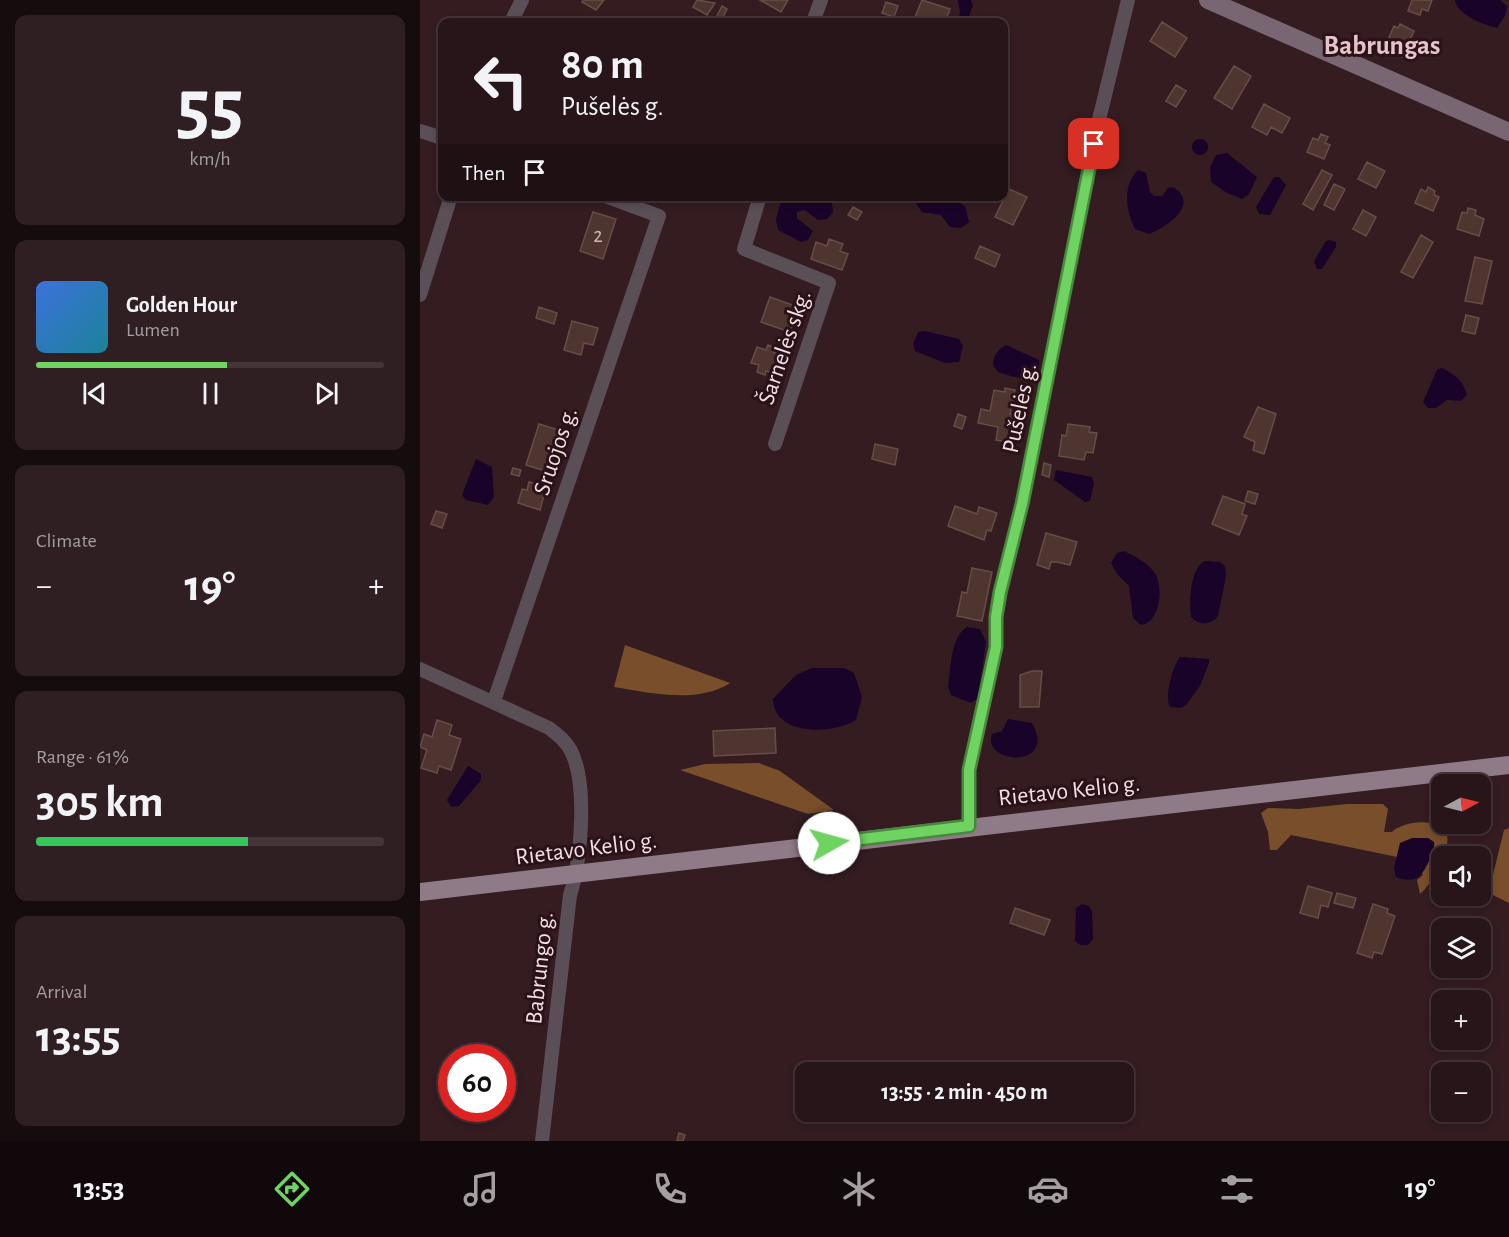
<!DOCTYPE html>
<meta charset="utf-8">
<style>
:root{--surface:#271519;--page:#2f1e22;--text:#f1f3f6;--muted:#a49fa2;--line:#433438;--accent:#6ed360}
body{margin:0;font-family:"Alegreya Sans",sans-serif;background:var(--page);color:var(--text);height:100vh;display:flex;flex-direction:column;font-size:22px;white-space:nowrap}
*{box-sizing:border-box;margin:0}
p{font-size:20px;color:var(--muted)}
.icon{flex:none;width:33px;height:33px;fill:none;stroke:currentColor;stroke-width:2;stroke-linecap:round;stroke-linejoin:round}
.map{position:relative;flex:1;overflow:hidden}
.side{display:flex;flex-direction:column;gap:15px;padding:15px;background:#150c0e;width:420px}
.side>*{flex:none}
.guide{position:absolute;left:18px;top:18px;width:570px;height:183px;border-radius:12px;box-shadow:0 3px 9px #0003,0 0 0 2px var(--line);background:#271519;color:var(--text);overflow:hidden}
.needle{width:39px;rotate:83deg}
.controls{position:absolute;left:1011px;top:774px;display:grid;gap:12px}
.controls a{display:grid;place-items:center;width:60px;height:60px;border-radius:12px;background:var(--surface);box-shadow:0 3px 9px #0003,0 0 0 2px var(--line);font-size:30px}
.speed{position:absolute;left:18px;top:1044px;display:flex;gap:12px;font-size:30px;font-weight:700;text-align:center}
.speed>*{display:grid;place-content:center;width:78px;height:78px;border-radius:50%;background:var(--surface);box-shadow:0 3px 9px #0003,0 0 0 2px var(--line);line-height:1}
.speed .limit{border:9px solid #d22;background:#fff;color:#111}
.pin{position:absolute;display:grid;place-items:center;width:51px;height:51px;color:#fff;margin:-26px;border-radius:12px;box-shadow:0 3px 9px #0006}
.me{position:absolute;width:66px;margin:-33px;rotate:83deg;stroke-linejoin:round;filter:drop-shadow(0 0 4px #0008)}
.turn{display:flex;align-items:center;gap:21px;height:126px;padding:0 24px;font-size:27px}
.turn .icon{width:78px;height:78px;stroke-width:2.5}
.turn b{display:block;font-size:42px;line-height:51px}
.then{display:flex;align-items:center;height:57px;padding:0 24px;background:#0003;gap:12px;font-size:22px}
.big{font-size:45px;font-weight:700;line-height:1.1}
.side .tile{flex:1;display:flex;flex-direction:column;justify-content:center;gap:9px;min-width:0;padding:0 21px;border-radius:12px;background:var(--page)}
.side .dial{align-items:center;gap:0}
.dial b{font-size:78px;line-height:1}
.song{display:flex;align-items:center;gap:18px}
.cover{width:72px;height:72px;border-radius:9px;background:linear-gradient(135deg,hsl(220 70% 55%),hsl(190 70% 35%))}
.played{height:6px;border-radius:3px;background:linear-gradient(90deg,var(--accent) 55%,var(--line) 55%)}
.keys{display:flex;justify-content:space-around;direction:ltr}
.heat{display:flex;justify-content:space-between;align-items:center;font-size:33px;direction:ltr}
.charge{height:9px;border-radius:4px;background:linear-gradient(90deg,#34c759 61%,var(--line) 0)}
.trip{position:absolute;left:375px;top:1062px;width:339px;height:60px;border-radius:12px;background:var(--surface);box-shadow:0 3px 9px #0003,0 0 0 2px var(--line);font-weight:700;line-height:60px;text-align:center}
.dock{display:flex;height:96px;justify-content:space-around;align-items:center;background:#10080a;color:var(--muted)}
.dock .icon{width:42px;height:42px}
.dock .selected{color:var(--accent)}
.dock b{font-size:27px;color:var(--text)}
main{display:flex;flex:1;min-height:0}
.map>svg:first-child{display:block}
.forest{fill:#784e2b}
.water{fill:#1a0328}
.building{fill:#4f3530;stroke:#684c46;stroke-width:1.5}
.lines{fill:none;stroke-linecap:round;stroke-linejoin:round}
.street{stroke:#5a4f57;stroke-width:14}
.secondary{stroke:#786773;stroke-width:18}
.primary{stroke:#8f7a88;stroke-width:18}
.route-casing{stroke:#48893e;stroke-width:15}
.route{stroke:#6ed360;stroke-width:10}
.labels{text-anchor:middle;stroke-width:6;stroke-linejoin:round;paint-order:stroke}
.number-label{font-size:21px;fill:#c9b6b7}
.street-label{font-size:24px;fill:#f2e1e4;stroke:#2a1218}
.quarter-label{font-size:27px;font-weight:bold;fill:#e5c3ca;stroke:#2a1218}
</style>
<main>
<section class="side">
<div class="tile dial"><b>55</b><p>km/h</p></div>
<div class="tile">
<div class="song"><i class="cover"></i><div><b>Golden Hour</b><p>Lumen</p></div></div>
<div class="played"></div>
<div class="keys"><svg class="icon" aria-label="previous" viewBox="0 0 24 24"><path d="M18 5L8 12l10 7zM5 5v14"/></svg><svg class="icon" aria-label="pause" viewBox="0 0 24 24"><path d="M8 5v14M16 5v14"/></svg><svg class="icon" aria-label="next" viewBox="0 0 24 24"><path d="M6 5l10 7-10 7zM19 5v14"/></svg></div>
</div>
<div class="tile"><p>Climate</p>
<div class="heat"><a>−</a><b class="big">19°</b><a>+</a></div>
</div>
<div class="tile"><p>Range · 61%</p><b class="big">305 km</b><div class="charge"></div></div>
<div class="tile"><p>Arrival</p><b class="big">13:55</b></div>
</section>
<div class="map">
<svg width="1089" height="1141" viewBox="0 0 1089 1141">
<rect width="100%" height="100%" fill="#341c21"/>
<path class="forest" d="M205,645L310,683C278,704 230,693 194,687Z
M339,763L360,771L414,810L388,814L260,770L285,764Z
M927,804H963L968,809L964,832H972C983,821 1021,816 1027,836C1031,848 1011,886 1000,894L997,880L1003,875L981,842L977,857L871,835L857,850H850L848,832L841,813L848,808L879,809Z
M1089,828V903L1073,895L1070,887L1084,830Z"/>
<path class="water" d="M538,0H551L553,5L547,22H537L540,13Z
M1035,0H1080L1087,6L1085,16L1077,28C1064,25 1036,14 1035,0Z
M772 147a8 8 0 1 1 16 0a8 8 0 1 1-16 0Z
M807,153L837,177L829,194L822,199L807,193L791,182L790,167L796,155Z
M718,170L726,173L730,192L734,196H742L748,188L753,187C781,204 747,227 729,234L715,229C706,210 702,186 718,170Z
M854,177H859L866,185L850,215L839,214L836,207Z
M362,197H403L412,204L413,212L407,219L398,220L385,210L377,212V218L393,231L388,240L381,242L358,230L356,219Z
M496,197H529L545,206L549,222L541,228L530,227L521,215L502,212L495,202Z
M910,240L916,242V247L902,269H897L894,261L906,241Z
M505,331L539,339L543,346L539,362L525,363L495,351L493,344L498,332Z
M586,345L619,360C623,387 592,377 578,372L573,365C574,355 577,350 586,345Z
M1022,368C1035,375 1043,380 1047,395L1041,401L1027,400L1016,408H1008L1003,402L1017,370Z
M56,459L72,467L74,497L68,505L46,500L42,495Z
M636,470L672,477L674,484L670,501L665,502L637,482L634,480Z
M704,551C715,556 728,563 735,573C744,588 740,623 721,625L713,618L709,586L697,574L691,563L697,553Z
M785,561L800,562L805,566L806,576L798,616C791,625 779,626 771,617C769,603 770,568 785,561Z
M547,627L560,629L566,642L558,698L551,703L531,695L528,687C531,670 530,637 547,627Z
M760,657L789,659V663L780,686L766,705L761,708L750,707C744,698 753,665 760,657Z
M392,668H424L434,673L442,697L436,720C412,735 354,736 353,699L376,675Z
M588,719L612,723C638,770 561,764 572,734L582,731Z
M48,766L61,774V780L39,806L31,807L27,800Z
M992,838H1008L1014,842C1015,849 1012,854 1009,861C1001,878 995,884 976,877L974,868L980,843Z
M662,904L669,906L672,911L673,939L668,945H660L655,941L656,908Z"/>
<path class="building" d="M163,0H184L176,10L162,2Z
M277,0L295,3L287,15L273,7Z
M340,0H368L361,12Z
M502,0L530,9L525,22H493Z
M992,0H1012L1008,11L1002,9L1000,15L988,11Z
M466,2L478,6L474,17L462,13Z
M302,6L307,9L301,21L296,18Z
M742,22L767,38L755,57L730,41Z
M980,24L994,31L982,57L964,49L974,26L978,28Z
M21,44H22V59L17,58Z
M814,66L831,76L812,109L794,98Z
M756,85L766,91L756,107L746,101Z
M844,104L870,118L862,133L851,127L847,135L832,127Z
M901,134L908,137L905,143L910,145L904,159L887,152L893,138L898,140Z
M947,162L965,171L956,188L938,179Z
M902,170L912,175L893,210L883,204Z
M914,184L925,189L914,210L904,205Z
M1008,187L1015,191L1014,195L1019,197L1013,211L995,203L1001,189L1006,192Z
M589,189L607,197L593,225L575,217Z
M446,196H460L457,202Z
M433,207L442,212L437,220L428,215Z
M1048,208L1056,210L1055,215L1064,219L1059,236L1037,229L1042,212L1047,213Z
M943,210L956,217L946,236L933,229Z
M173,212L196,219L183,259L160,251Z
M1001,235L1013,242L993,278L981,272Z
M409,239L423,244L420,251L428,254L422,270L391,259L396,242L407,246Z
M560,246L580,255L575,267L555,258Z
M1055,257L1072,261L1062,304L1045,301Z
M350,297L378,307L370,332L341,322Z
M119,307L137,313L134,324L116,318Z
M1046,315L1059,318L1055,334L1042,331Z
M152,321L178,328L173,345L164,343L161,355L144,350Z
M348,345L355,348L353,352L363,355L360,363L357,362L353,373L346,371L345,375L337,372L339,365L331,363L337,347L346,350Z
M585,388L595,390L590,414L594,415L589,442L576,440L578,427L558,423L561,409L570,411L574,390L585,392Z
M838,407L856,414L844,454L833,450L835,442L824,437Z
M538,414L546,417L542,429L534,426Z
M119,424L145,432L132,473L106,465Z
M648,424L670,427L669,432L677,433L673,453L666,452L664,460L639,456L642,435L646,436Z
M455,444L478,449L475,465L452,459Z
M624,463L631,465L629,477L622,475Z
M93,468L101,470L99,476L91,474Z
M109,482L126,487L120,510L98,503L102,489L107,490Z
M828,491L838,494L835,504L825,501Z
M803,496L825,504L822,514L827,516L819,535L792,524Z
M535,506L557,514L559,507L577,513L571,531L567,530L564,540L528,526Z
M16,511L27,514L22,528L11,524Z
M626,533L657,542L650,565L637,562H631L629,569L617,565Z
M552,568L572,572L562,621L537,616L542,592L547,593Z
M612,671H622L619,707H600V675Z
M17,720L32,725L29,735L41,739L31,770L19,766L17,773L1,768L7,750L0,747L4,734L12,737Z
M355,728L356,753L294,756L293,731Z
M888,886L912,893L908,907L901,905L898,918L880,913Z
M917,893L936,898L933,908L914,903Z
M953,904L968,909L967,913L975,916L962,954L954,952L952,958L937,953Z
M595,908L630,920L624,935L590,923Z
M259,1133L265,1135L263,1141H257Z"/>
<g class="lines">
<path class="street" d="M91,22L102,0
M393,22L401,0
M0,131L22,138
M340,196L324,249L409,283L355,444
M0,295L31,196
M0,669L129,728C138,735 146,741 151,751C168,784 161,861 150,895L122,1141
M74,701L239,216L185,196
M549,826V770L576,647V617L581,592L602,504L678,124L708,0"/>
<path class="secondary" d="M788,0L1089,132"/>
<path class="primary" d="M0,892L1089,765"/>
</g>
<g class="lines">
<defs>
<path id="route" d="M409,843L549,826V770L576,647V617L580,592L602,504L674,144"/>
</defs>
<use href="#route" class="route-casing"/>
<use href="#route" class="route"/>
</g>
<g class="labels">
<g class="number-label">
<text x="178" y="242">2</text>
</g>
<g class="street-label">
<text transform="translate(364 347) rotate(-71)" y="8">Šarnelės skg.</text>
<text transform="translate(599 408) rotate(-78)" y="8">Pušelės g.</text>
<text transform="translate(135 451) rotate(-71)" y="8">Sruojos g.</text>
<text transform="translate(649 790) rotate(-6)" y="8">Rietavo Kelio g.</text>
<text transform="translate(166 848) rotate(-7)" y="8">Rietavo Kelio g.</text>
<text transform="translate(119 968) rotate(-84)" y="8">Babrungo g.</text>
</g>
<g class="quarter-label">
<text x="962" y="54">Babrungas</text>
</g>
</g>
</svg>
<div class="controls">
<a><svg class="needle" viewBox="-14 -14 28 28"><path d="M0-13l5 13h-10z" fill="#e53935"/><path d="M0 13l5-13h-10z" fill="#a49fa2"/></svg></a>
<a><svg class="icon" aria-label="sound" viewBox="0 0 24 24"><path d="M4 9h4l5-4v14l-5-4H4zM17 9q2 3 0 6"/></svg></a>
<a><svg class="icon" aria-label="layers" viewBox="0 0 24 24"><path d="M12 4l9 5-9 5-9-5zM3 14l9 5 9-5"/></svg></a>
<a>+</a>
<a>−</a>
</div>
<div class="speed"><div class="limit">60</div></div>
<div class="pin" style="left:674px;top:144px;background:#d93025"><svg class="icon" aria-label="arrive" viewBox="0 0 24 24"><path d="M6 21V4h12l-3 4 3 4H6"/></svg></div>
<svg class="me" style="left:409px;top:843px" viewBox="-20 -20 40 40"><circle r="19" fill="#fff"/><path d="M0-13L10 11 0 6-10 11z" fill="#6ed360"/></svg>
<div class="trip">13:55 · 2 min · 450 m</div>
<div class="guide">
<div class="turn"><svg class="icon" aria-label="left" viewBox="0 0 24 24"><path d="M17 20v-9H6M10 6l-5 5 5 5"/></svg><div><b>80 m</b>Pušelės g.</div></div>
<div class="then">Then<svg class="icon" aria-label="arrive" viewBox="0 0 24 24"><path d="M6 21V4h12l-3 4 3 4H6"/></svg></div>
</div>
</div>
</main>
<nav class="dock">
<b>13:53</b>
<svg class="icon selected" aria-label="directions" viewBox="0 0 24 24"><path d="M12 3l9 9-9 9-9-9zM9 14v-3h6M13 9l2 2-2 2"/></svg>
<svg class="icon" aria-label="music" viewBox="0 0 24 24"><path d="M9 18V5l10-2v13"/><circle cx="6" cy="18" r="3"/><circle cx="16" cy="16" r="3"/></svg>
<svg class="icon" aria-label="phone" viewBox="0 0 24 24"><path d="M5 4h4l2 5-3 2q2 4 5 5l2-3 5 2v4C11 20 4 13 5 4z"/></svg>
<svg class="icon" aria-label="climate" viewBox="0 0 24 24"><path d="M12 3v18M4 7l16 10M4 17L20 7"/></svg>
<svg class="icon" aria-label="car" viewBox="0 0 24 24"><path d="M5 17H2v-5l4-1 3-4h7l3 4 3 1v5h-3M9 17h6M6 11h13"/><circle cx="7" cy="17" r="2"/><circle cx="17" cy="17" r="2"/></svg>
<svg class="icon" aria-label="filters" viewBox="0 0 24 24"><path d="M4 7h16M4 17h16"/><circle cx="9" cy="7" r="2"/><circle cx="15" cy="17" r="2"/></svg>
<b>19°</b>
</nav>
